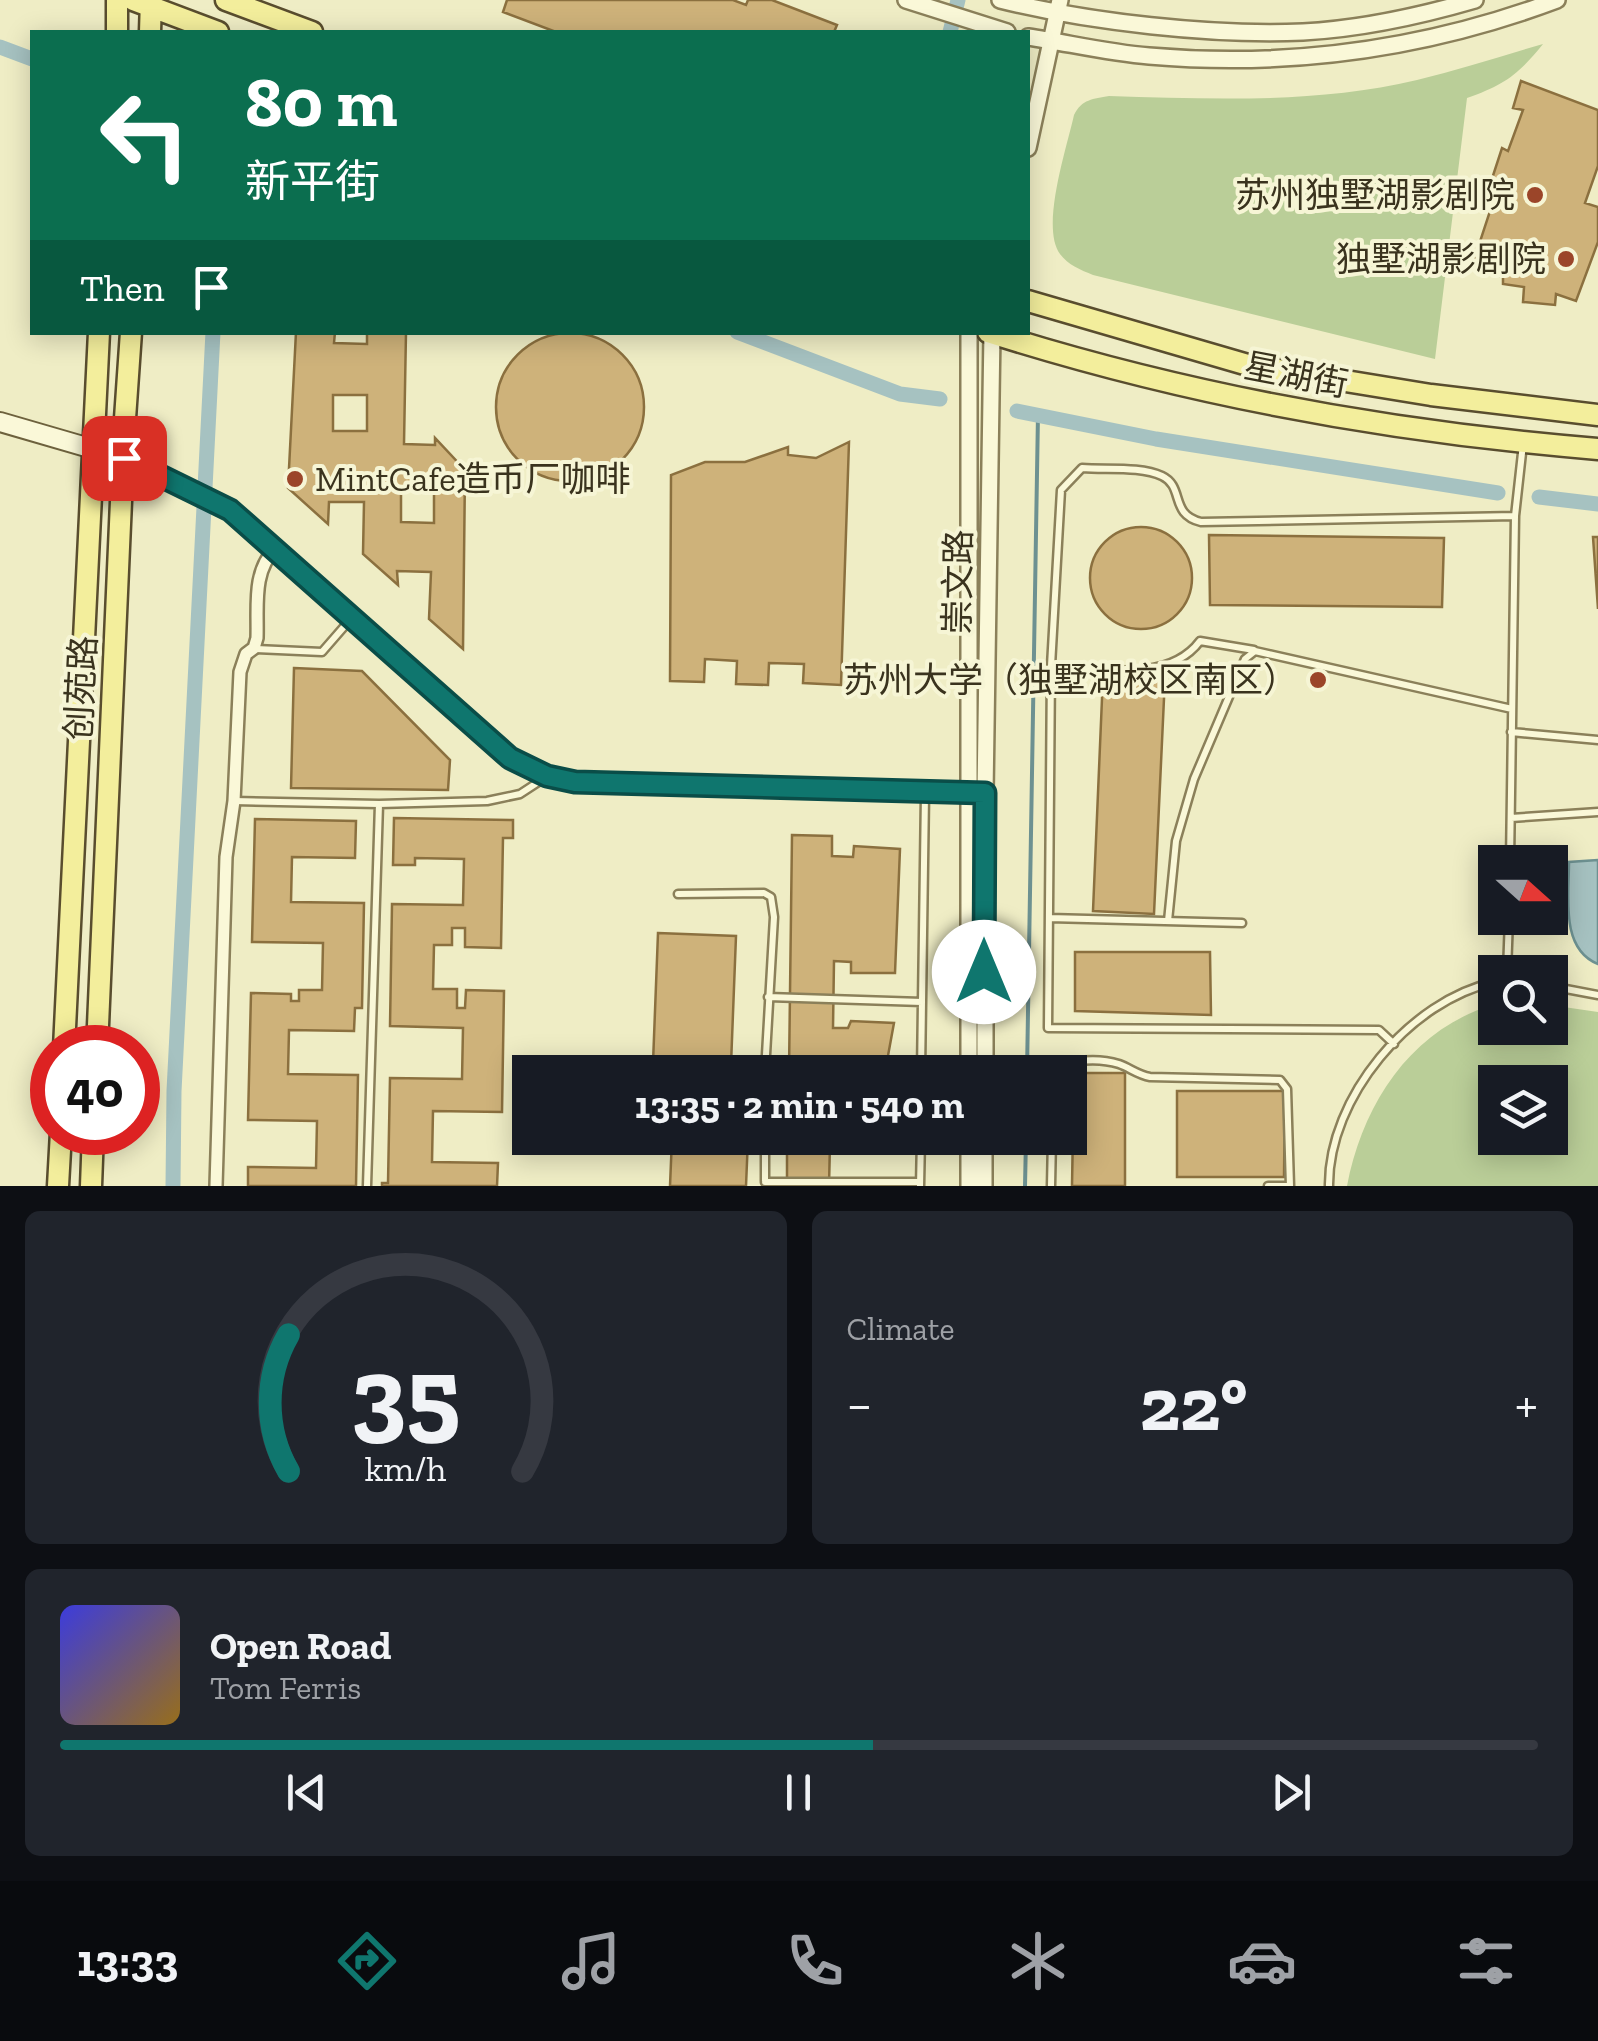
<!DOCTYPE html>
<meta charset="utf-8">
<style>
:root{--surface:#171b24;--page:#20242c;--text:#f1f3f6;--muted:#9ea1a6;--line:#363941;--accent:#0f766e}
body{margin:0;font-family:"Zilla Slab","Noto Sans SC",serif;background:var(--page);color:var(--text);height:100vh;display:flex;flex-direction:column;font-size:38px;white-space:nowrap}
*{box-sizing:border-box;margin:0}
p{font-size:32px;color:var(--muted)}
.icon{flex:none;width:55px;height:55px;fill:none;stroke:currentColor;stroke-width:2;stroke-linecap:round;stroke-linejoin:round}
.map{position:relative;height:1186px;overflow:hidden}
.panel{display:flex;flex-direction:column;gap:25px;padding:25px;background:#0d0f14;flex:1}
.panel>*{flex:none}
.top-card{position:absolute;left:30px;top:30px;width:1000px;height:305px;border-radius:0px;box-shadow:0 5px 25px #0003;background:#0b6e4f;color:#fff;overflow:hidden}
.needle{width:65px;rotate:111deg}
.tools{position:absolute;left:1478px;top:845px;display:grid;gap:20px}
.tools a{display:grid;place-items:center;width:90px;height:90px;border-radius:0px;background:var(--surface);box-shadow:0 5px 25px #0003;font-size:50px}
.speed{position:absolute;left:30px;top:1025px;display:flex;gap:20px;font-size:50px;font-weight:700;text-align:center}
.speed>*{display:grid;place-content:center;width:130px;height:130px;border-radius:50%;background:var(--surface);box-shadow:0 5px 25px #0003;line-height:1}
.speed .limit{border:15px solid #d22;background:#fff;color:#111}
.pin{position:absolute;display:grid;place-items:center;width:85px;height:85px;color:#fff;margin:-42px;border-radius:20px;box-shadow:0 5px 15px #0006}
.me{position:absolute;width:110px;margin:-55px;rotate:0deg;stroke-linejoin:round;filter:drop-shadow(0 0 8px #0008)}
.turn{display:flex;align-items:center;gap:35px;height:210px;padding:0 50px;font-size:45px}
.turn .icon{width:130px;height:130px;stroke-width:2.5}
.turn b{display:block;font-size:70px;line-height:85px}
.then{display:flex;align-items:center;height:95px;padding:0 50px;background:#0003;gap:20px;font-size:38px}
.big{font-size:75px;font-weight:800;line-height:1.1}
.panel .widget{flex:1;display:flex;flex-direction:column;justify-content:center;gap:15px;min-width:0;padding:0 35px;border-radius:15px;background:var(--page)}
.panel .dial{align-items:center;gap:0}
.dial svg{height:260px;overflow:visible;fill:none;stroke:var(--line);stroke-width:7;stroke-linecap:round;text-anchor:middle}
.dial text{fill:var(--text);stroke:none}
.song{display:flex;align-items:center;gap:30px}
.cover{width:120px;height:120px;border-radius:15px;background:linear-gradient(135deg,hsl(240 70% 55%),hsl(40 70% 35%))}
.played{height:10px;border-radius:5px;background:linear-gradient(90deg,var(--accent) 55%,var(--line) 55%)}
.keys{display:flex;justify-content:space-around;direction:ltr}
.heat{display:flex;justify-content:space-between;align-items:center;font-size:55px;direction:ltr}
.panel .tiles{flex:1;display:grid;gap:25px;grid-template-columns:1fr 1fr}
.widget:last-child{grid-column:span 2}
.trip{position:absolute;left:512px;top:1055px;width:575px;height:100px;border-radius:0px;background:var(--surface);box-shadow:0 5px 25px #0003;font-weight:800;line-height:100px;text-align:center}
.tabs{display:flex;height:160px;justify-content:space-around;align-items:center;background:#090b0e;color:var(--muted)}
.tabs .icon{width:70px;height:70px}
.tabs .active{color:var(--accent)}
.tabs b{font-size:45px;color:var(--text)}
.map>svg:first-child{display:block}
.green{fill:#bace98;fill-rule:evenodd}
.water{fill:#a6c2c1;stroke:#6d9191;stroke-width:2.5}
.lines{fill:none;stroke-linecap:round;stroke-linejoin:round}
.stream{stroke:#6d9191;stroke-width:4}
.canal{stroke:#a6c2c1;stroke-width:15}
.building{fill:#ceb27a;stroke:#8b703f;stroke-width:2.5;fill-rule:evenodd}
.service-casing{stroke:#8b805a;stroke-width:11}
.minor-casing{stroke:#8b805a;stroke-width:16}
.tertiary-casing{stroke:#8b805a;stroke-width:20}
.secondary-casing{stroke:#6d613d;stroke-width:22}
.primary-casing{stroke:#594d2e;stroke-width:25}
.service{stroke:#faf8d8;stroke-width:6}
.minor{stroke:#faf8d8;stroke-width:11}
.tertiary{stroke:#faf8d8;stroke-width:15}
.secondary{stroke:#faf8d8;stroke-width:18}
.primary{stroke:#f3ee9c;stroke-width:20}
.route-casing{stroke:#0a4d48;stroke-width:25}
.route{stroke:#0f766e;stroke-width:18}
.poi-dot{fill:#9b4529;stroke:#f6f5d5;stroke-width:4}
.labels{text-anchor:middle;stroke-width:8;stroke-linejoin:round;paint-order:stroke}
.poi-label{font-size:35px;fill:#3a331e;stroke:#f6f5d5;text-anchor:end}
.street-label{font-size:35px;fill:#3a331e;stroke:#f6f5d5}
</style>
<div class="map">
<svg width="1598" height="1186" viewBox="0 0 1598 1186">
<rect width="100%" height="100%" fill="#efedc5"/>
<path class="green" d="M1543,44C1518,75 1504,85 1467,98L1435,359L1093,275C1081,270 1068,265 1060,254C1040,227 1067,147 1074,115C1082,99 1093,99 1109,96C1212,99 1316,104 1417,80C1459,70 1501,56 1543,44Z
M1495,1004V1028H1550V1005L1598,1012V1186H1347C1363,1103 1411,1029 1495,1004ZM1495,1082H1550V1138H1495Z"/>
<path class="water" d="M1598,860V964C1560,949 1569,896 1569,862Z"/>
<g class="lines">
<path class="stream" d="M1027,1072L1038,414
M1025,1186L1026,1138"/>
<path class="canal" d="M950,32L958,0
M0,47L32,59
M737,332L900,394L940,399
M1017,411L1156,439L1498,493
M1539,497L1598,504
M173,1186L174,1091L213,332"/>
</g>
<path class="building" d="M507,0H733L746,5L748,0H772L837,25L834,32H556L503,12Z
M1521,81L1598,110V166L1585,203L1598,207V242L1576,301L1556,294L1555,305L1523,302L1524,287L1503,284V277L1472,266L1494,199L1486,197L1502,148L1508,151L1523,110L1513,108Z
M296,332H335L334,343L367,344V332H406L404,444L435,445V438L465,470L463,649L429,619L431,572L397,571L398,585L363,554L364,502H329L328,524L288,488ZM333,395H367V431H333ZM401,489H434V523L401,522Z
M496 407a74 74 0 1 1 148 0a74 74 0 1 1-148 0Z
M849,442L841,685L803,683L804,664L769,663L768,685L736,684L737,661L705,659L704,682L670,681L671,475L705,462H745L788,447V455L816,458Z
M1090 578a51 51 0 1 1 102 0a51 51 0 1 1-102 0Z
M1209,535L1444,538L1442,607L1210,605Z
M1593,537H1598V609Z
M294,668L362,671L450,760L448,790L291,788Z
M1103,675L1165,677L1154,914L1093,911Z
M394,818L513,820V838H503L501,948L465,947V928H452V945H434L433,989H457V1008H465L466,990L504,991L502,1112L433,1111L432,1162L498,1163L497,1186H382V1183H388L390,1078L462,1079L463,1028L390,1026L392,904L463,905L464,859L415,858V865H393Z
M255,819L356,821L355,858L292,857L291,902L364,903L362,1008H355L354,1031L289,1030L288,1074L358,1075L356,1186H248V1167L316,1168L317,1121L248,1120L251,993L291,994V1001H299V990H322L323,943L252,942Z
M792,835L832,836V856L853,857L854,846L900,849L895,973H851V962L834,961L833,1028H848L851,1021L894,1023L885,1072H789Z
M658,933L736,936L731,1065L653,1063Z
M1075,952H1210L1211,1015L1075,1011Z
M1074,1073H1125V1186H1072Z
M1177,1091H1285L1284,1177H1177Z
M672,1138H748L746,1186H670Z
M787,1138H873L872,1142L830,1143L829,1186H787Z"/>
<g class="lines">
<defs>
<path id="service" d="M256,649L322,652L349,621
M1051,666C1099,668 1168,684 1200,641L1254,650
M1511,732L1598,740
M234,801L379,804L487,801L520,794L546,777
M1511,818L1598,812
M1510,862L1515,516L1523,444
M678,894L764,893L771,897L774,917L765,1072
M1049,918L1242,923
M1168,921L1176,841L1194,779L1245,659L1255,651L1512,709
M1507,972L1509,918
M1550,986L1598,995
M768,997L922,1002
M1394,1044L1379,1030L1048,1028L1051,666L1061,490L1082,468C1106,470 1141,466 1162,476C1185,487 1169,514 1201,522L1515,516
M921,1072L925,794
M1054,1072C1067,1058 1100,1058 1119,1064C1130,1068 1138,1075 1150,1077L1280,1080L1287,1089L1290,1186
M765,1181V1138
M765,1182H920
M367,1186L379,804
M920,1186L921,1138
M1051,1186L1052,1138
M1268,1186H1290
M1329,1186C1328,1098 1410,1000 1495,982"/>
<path id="minor" d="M216,1186L226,857L234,801L240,672L246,654L254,648L257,638C258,606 252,571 276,548"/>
<path id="tertiary" d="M906,0L1007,32
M1000,0C1088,22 1213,36 1303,32C1360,29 1420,16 1475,0
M1028,37C1068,43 1109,53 1149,56C1288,68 1426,49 1557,0
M1028,148L1060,0
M969,1072V332
M985,1072V793L992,332
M969,1186V1138
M984,1186V1138"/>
<path id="secondary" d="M0,422L124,458L230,511L511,758L547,777L575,782L985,793"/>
<path id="primary" d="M117,0V32
M133,0L218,32
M226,0L312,32
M150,32L151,0
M1028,301L1248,365L1431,395L1598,415
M988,332C1186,395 1391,432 1598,449
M64,1048L99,332
M97,1048L124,433L131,332
M58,1186L61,1132
M91,1186L93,1132"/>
</defs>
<use href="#service" class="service-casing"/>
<use href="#minor" class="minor-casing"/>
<use href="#tertiary" class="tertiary-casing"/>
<use href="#secondary" class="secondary-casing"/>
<use href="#primary" class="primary-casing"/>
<use href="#service" class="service"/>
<use href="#minor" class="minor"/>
<use href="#tertiary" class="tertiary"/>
<use href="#secondary" class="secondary"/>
<use href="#primary" class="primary"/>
</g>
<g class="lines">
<defs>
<path id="route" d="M124,458L230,510L510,758L547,776L575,782L985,793L984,972"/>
</defs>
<use href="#route" class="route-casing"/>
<use href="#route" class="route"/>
</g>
<g class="poi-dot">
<circle cx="1535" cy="195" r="10"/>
<circle cx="1566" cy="259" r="10"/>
<circle cx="295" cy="479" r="10"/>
<circle cx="1318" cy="680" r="10"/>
</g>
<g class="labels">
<g class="poi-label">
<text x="1515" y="207">苏州独墅湖影剧院</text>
<text x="1546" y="271">独墅湖影剧院</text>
<text x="315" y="491" text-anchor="start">MintCafe造币厂咖啡</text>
<text x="1298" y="692">苏州大学（独墅湖校区南区）</text>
</g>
<g class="street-label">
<text transform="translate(1296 375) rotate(11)" y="12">星湖街</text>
<text transform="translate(958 582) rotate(-89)" y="12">崇文路</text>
<text transform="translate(81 688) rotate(-87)" y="12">创苑路</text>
</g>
</g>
</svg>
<div class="tools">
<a><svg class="needle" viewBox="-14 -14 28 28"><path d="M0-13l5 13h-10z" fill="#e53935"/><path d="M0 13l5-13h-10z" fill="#9ea1a6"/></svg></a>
<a><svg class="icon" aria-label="search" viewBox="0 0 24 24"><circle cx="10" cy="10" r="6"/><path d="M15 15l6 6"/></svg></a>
<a><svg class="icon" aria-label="layers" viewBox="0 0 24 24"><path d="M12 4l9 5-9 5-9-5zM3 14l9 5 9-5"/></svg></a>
</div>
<div class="speed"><div class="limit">40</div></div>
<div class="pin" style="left:124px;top:458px;background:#d93025"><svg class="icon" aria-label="arrive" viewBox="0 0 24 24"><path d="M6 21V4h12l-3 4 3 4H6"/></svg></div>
<svg class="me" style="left:984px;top:972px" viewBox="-20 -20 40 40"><circle r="19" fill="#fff"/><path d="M0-13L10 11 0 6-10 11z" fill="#0f766e"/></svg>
<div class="trip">13:35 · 2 min · 540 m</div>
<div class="top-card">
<div class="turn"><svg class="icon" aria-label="left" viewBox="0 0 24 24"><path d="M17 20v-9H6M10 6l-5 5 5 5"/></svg><div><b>80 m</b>新平街</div></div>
<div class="then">Then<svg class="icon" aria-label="arrive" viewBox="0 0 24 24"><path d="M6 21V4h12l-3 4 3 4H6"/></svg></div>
</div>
</div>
<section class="panel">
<div class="tiles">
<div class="widget dial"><svg viewBox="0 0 100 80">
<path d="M14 69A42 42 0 1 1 86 69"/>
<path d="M14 69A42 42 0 0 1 14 27" stroke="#0f766e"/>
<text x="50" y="56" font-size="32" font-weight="700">35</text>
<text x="50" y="72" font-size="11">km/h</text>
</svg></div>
<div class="widget"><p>Climate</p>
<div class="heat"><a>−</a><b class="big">22°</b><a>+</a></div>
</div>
<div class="widget">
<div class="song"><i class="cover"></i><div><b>Open Road</b><p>Tom Ferris</p></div></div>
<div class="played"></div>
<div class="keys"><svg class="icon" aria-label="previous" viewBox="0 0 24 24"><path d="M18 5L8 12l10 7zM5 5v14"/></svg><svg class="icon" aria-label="pause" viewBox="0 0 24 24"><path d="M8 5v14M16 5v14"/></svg><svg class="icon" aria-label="next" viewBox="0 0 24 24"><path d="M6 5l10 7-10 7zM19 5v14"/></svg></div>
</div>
</div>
</section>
<nav class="tabs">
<b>13:33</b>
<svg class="icon active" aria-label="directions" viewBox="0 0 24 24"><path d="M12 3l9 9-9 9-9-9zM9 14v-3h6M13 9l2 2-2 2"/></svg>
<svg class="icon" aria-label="music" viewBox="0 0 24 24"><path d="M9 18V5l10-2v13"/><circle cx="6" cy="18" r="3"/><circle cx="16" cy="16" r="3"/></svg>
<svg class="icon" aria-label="phone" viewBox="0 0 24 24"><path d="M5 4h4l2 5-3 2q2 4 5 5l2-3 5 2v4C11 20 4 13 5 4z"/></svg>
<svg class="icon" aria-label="climate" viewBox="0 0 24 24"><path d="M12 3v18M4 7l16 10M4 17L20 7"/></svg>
<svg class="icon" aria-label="car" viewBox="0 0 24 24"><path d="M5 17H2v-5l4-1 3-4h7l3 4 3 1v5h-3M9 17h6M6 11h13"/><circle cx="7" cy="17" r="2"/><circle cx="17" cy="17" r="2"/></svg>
<svg class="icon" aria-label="filters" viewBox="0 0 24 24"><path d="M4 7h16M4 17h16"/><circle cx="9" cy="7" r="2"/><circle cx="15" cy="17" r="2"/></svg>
</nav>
